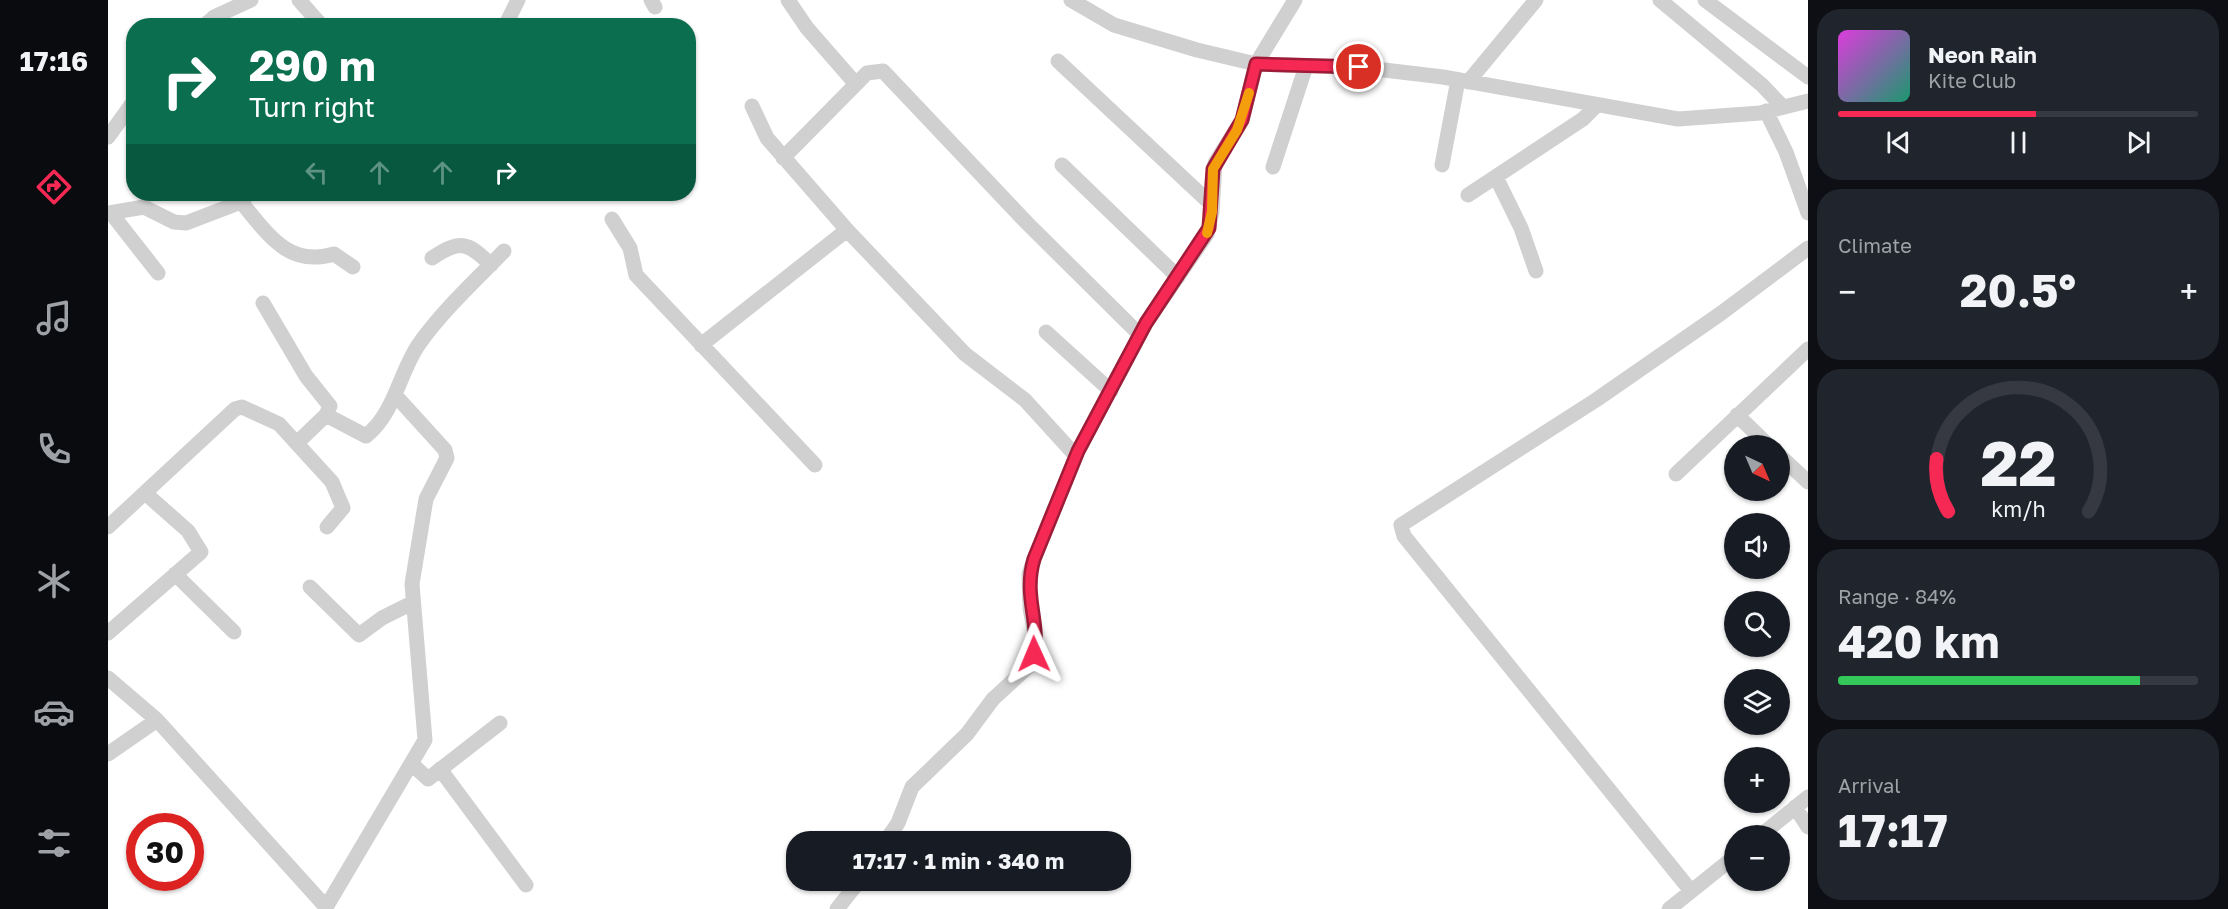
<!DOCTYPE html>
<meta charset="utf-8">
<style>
:root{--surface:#171b24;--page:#20242c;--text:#f1f3f6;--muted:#9ea1a6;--line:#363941;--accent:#f52954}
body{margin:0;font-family:"Golos Text",sans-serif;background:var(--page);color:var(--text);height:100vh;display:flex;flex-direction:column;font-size:22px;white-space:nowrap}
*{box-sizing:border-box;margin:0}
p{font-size:20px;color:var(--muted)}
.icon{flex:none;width:33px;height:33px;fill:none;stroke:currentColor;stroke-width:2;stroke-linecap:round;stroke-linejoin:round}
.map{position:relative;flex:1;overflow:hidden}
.sheet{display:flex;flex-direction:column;gap:9px;padding:9px;background:#0d0f14;width:420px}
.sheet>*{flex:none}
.banner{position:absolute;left:18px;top:18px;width:570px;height:183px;border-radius:24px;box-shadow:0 2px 4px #0004;background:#0b6e4f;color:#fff;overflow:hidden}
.needle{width:39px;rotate:136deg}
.buttons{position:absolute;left:1616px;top:435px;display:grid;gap:12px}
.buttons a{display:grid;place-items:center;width:66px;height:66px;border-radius:50%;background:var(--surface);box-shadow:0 2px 4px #0004;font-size:30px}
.speed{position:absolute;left:18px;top:813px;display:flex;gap:12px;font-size:30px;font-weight:700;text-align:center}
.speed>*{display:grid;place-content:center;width:78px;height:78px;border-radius:50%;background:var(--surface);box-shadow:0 2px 4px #0004;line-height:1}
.speed .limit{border:9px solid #d22;background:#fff;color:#111}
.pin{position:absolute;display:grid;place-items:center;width:51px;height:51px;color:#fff;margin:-26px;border:3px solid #fff;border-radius:50%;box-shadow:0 2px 6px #0007}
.me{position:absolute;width:66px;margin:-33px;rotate:359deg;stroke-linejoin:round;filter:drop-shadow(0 0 4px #0008)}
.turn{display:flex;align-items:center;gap:21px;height:126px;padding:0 24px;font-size:27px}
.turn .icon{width:78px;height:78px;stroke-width:2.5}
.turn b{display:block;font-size:42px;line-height:51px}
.lanes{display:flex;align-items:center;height:57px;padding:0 24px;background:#0003;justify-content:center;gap:30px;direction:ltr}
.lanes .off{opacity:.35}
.big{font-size:45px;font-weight:700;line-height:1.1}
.sheet .widget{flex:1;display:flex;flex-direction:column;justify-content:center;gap:9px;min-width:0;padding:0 21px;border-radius:24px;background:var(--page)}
.sheet .dial{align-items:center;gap:0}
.dial svg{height:156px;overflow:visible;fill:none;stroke:var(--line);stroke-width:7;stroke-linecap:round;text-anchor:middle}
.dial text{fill:var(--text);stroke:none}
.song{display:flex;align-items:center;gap:18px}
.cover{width:72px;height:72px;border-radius:9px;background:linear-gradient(135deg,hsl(300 70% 55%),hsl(160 70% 35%))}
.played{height:6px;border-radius:3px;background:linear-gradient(90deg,var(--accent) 55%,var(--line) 55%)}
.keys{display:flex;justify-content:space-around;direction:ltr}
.heat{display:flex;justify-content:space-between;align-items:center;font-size:33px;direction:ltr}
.charge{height:9px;border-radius:4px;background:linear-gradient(90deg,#34c759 84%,var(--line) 0)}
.trip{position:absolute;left:678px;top:831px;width:345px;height:60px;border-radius:24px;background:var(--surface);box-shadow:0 2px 4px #0004;font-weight:700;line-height:60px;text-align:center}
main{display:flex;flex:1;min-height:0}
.dock{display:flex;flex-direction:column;width:108px;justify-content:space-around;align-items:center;background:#090b0e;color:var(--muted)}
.dock .icon{width:42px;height:42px}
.dock .selected{color:var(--accent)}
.dock b{font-size:27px;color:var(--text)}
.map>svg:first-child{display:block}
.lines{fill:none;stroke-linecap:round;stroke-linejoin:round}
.minor{stroke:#d0d0d0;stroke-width:15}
.route-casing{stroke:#9f1b37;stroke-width:15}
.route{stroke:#f52954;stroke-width:10}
.slow{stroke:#f59e0b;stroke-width:10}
</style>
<main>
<nav class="dock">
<b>17:16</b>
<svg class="icon selected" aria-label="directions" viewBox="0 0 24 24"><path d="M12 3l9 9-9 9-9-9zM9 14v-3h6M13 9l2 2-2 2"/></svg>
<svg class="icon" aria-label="music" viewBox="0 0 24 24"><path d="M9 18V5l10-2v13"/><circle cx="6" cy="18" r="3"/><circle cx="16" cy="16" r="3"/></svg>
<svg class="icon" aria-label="phone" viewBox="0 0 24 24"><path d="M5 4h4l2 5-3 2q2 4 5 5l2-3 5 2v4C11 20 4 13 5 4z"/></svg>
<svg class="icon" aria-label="climate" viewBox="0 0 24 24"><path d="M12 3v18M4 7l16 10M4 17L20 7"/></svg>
<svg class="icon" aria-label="car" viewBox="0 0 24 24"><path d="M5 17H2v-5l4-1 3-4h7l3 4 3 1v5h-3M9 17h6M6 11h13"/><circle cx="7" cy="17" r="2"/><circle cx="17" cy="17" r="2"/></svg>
<svg class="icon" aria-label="filters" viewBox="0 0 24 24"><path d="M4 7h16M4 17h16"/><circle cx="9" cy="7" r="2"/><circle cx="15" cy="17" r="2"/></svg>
</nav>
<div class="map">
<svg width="1700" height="909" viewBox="0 0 1700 909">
<rect width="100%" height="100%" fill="#fff"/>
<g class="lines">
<path class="minor" d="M191,0L214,26
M543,0L547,7
M680,0L699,28L747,83
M963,0L1006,25L1089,50L1148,64L1251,67L1335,77L1570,119L1652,113L1700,101
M1552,0L1654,85L1675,107
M1597,0L1700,77
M96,26L106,17L143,0
M397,26L410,0
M950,61L1104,205
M1360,82L1428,0
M644,106L659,138L739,230L857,354L917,400L968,456
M1658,111L1678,152L1700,213
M0,137L26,101
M675,158L759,73L775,71L919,223L1032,335
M954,165L1070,277
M1334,165L1350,80
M1165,167L1198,66
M1388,177L1413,228L1428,271
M1360,195L1475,119L1489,105
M133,202C159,233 180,268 226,254L245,267
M0,213L36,207L66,222L78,223L133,202L140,194
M3,213L50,273
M504,219L522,248L528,275L707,465
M324,258C352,239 360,242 383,265
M155,303L198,376L222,406L218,415
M938,332L1003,391
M593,345L739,230
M1629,415L1661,446
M190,442L218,415L258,436C287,413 291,373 311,344C335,310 367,281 396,251
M1671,455L1700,482
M1568,474L1700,349
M0,527L127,409L134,407L171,424L224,482L235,508L219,527
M67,574L126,632
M202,587L251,635L274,618L304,603
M0,633L93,552L80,531L37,493
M0,678L49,720L218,907
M0,754L49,720
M305,765L320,779L392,723
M332,769L418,885
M1687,807L1700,827
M1652,836L1700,797
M777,842L790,823L804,787L859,734L885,699L921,666L928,640L922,608L921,574L926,559L970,451L1038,323L1099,234L1104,212L1107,163L1134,120L1148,64L1187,0
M1583,891L1296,536L1293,525L1488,400L1612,314L1700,248
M217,909L317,740L304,584L318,499L339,458L337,450L288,396
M729,909L752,880
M1561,909L1626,857"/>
</g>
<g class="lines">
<defs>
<path id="route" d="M926,654C932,621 915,596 926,559L970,451L1038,323L1101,228L1105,169L1134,120L1148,64L1251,67"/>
</defs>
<use href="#route" class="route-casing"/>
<use href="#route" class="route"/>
<path class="slow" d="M1099,233L1104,212L1105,169L1129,130L1141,93"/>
</g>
</svg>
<div class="buttons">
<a><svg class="needle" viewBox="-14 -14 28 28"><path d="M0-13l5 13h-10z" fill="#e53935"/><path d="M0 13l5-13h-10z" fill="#9ea1a6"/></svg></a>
<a><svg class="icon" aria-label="sound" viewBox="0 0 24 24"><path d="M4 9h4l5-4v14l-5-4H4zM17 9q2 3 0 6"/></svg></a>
<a><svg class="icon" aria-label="search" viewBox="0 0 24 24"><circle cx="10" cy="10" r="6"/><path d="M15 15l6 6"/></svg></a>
<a><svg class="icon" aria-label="layers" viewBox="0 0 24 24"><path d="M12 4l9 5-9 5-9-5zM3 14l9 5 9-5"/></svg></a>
<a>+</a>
<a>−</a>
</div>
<div class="speed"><div class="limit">30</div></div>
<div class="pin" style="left:1251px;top:67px;background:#d93025"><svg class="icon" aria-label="arrive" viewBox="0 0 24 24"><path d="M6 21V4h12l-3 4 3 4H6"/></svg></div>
<svg class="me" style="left:926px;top:654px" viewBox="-20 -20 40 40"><path d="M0-17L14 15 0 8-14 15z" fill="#f52954" stroke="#fff" stroke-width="4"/></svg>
<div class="trip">17:17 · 1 min · 340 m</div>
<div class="banner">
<div class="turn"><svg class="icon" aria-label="right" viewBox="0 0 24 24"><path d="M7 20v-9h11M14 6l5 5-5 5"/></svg><div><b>290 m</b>Turn right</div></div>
<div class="lanes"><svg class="icon off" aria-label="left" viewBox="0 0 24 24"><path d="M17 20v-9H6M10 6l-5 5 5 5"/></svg><svg class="icon off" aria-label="ahead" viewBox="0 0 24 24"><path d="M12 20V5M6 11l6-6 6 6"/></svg><svg class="icon off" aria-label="ahead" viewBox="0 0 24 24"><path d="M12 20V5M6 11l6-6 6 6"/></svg><svg class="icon" aria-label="right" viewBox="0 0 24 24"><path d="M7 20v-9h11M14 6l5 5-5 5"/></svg></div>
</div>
</div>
<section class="sheet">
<div class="widget">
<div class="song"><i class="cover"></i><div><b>Neon Rain</b><p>Kite Club</p></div></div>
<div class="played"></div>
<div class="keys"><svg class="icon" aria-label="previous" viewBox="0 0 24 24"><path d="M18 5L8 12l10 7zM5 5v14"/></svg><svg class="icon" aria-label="pause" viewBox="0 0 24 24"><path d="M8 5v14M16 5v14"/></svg><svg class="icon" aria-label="next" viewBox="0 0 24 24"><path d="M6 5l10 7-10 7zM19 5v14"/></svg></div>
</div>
<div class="widget"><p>Climate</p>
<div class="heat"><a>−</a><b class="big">20.5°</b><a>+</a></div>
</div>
<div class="widget dial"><svg viewBox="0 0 100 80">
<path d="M14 69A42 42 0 1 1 86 69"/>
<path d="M14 69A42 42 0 0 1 8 42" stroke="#f52954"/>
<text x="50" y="56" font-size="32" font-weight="700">22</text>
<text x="50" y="72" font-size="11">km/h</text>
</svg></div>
<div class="widget"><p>Range · 84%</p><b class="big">420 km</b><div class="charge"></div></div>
<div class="widget"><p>Arrival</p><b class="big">17:17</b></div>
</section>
</main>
